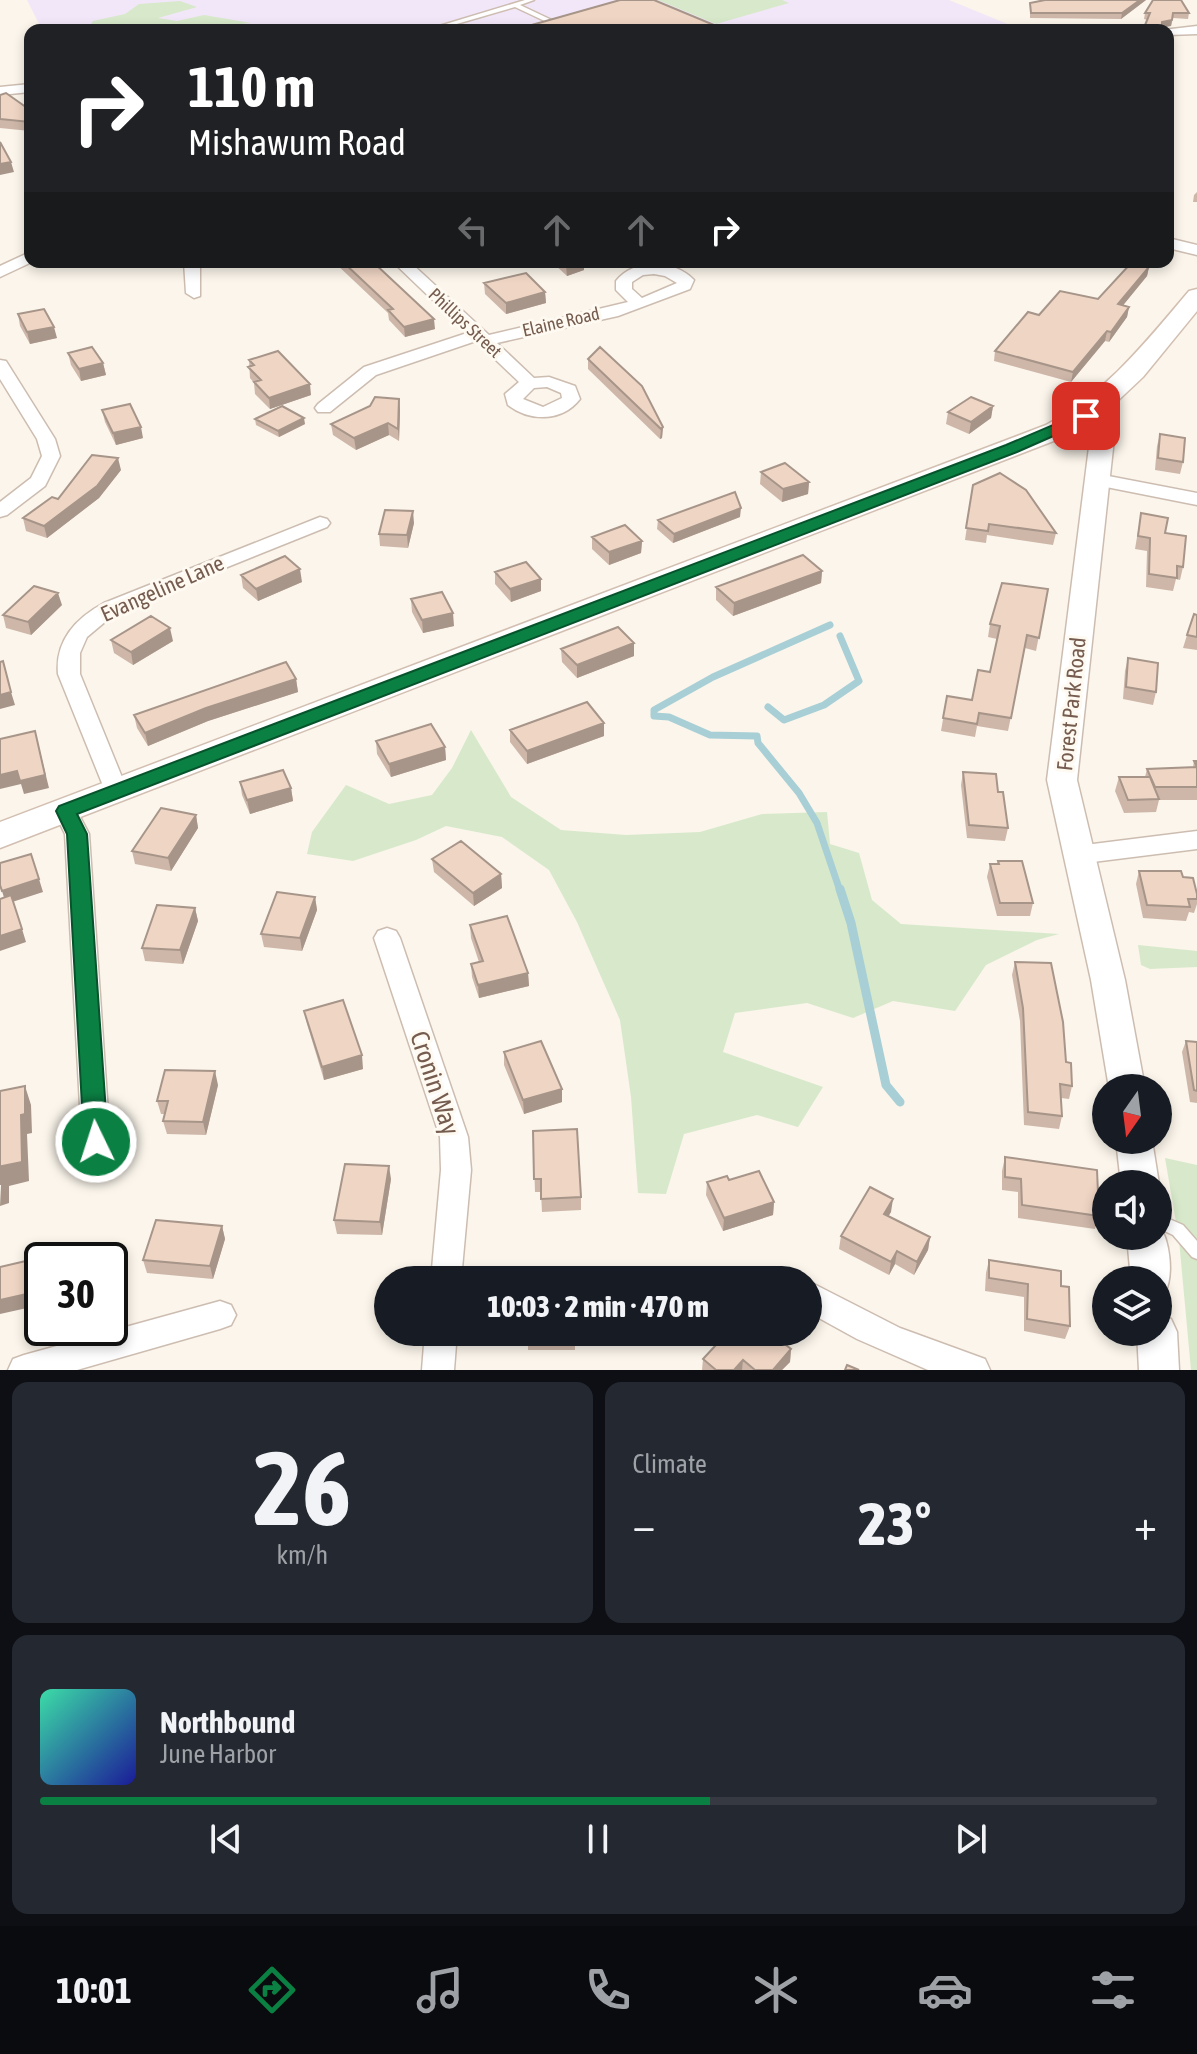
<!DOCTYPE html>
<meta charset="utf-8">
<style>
:root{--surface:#171b24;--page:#242831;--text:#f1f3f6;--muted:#9ea1a6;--line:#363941;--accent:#0b8043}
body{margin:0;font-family:"Asap Condensed",sans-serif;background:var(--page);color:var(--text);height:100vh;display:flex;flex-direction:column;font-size:30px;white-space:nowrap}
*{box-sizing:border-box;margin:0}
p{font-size:26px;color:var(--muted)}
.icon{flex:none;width:44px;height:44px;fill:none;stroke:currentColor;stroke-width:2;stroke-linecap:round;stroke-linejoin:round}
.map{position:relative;height:1370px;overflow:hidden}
.drawer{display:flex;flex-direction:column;gap:12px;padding:12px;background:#0d0f14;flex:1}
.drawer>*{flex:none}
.banner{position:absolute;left:24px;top:24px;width:1150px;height:244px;border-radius:16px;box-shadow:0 4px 12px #0003;background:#202124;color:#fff;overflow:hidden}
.needle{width:52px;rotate:194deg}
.controls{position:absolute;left:1092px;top:1074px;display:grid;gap:16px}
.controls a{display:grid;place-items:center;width:80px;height:80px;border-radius:50%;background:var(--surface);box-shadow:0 4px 12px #0003;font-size:40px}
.speed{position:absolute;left:24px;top:1242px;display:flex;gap:16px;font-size:40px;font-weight:700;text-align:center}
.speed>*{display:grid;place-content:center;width:104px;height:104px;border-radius:50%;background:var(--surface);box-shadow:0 4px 12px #0003;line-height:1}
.speed .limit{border:4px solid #111;border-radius:12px;background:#fff;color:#111}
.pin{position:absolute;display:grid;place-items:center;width:68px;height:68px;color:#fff;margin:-34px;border-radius:16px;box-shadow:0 4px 12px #0006}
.me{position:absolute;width:88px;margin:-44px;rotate:356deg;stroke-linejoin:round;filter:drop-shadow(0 0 6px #0008)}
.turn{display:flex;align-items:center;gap:28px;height:168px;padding:0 32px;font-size:36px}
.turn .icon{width:104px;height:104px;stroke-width:2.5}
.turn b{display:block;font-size:56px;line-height:68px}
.lanes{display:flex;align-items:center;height:76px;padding:0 32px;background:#0003;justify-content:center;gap:40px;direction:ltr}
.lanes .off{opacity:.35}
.big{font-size:60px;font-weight:800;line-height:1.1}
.drawer .card{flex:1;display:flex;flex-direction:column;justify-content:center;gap:12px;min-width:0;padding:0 28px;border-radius:16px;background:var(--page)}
.drawer .dial{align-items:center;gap:0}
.dial b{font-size:104px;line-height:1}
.song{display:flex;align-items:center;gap:24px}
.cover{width:96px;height:96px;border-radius:12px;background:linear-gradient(135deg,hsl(160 70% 55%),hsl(240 70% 35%))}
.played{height:8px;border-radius:4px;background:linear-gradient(90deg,var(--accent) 60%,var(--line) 60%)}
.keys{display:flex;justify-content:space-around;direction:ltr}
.heat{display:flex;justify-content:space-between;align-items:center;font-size:44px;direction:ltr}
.drawer .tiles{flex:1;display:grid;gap:12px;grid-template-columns:1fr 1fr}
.card:last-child{grid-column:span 2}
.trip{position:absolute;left:374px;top:1266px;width:448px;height:80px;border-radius:40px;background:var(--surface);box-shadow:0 4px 12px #0003;font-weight:800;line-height:80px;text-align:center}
.tab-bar{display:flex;height:128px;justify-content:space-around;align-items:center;background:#090b0e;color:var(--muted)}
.tab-bar .icon{width:56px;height:56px}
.tab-bar .selected{color:var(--accent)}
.tab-bar b{font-size:36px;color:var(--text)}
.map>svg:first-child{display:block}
.education{fill:#f2e7f8}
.green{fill:#d7e9ca}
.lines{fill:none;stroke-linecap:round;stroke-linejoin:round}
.stream-far1{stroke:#a7cfd5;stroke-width:7}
.stream{stroke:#a7cfd5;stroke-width:9}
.service-casing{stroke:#cdbdb1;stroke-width:3}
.minor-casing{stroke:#cdbdb1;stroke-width:3}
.tertiary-casing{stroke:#cdbdb1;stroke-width:3}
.secondary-casing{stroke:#d2bfb1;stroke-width:3}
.service{fill:#fff;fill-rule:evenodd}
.minor{fill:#fff;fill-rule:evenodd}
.tertiary{fill:#fff;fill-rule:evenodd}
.secondary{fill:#fff;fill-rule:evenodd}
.wall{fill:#ceb7a9}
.shaded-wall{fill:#a79589}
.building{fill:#efd5c4;stroke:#a79589;stroke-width:2}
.route{fill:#0b8043;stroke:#07532c;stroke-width:2}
.labels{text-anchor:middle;stroke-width:6;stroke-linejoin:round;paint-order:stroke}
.far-street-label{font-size:18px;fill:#755c4f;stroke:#fef9f1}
.street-label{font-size:22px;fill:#755c4f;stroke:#fef9f1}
.near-street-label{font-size:26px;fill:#755c4f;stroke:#fef9f1}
</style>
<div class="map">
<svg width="1197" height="1370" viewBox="0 0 1197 1370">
<rect width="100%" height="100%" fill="#fbf5eb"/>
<path class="education" d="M27,0H949L1015,27L42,30Z"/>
<path class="green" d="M658,0H782L789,3L716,24Z
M180,1L197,7L158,18L177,21L204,15L251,23L179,30H87L93,21L125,14L139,4Z
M471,730L511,797L561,830L626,835L700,832L762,814L827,812L830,844L859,853L872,900L901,924L1059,934L1037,940L986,965L955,1011L893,1001L853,1018L807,1003L735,1013L723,1052L823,1087L798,1127L757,1115L684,1134L666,1194L638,1193L631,1097L620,1020L577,922L549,870L502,837L446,826L416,840L353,861L307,854L312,832L346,785L389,804L432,795L452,768Z
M1138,945L1197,951V967L1150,969L1141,965Z
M1165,1158L1197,1165V1370H1191L1179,1240Z"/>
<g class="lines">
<path class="stream-far1" d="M830,625L713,677L654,710V716L669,717L710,735L757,736L758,743L799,793L817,823L840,891
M768,707L784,720L824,705L859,681L840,636"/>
<path class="stream" d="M840,889L851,923L886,1085L900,1102"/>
<defs>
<path id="service" d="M525,0H534L520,5L558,23V25L543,30H534L551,24L515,7L436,30H426Z
M1158,1214L1183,1225L1197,1241V1259L1192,1257L1173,1235L1158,1228Z"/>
<path id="minor" d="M1197,26V34L1168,35V30H1163Z
M30,84V92L0,95V87Z
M1168,238L1197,245V255L1168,248Z
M30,252L32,262L0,277V266Z
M184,262H200V296L194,298L186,293Z
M393,262H410L489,335L628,302L616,290V281C634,258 674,259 694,280L690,289L618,316L497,343L534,378L549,377L575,386L580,399C562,422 530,422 508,405L505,394L519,382L476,341L376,375L330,412H318L315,408L318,404L364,367L467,333ZM654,274L665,276L677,283L642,298L632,289V282L643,275ZM547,387L561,393L562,398L543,407L523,399L534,388Z
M0,360L6,361L55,439L60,456L45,486L7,515L0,517V502L31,478L42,456L37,439L0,379Z
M1098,474L1197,493V505L1091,484L1089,480L1091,476Z
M320,517L327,519L330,523L327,527L118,611L87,637L80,653V674L128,792L124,798H108L58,674C55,641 76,618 104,603Z
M66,803L74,805L89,834L110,1142L106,1151L96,1154L86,1151L82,1142L65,834L54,811L58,805Z
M1197,831V849L1077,864L1068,861L1065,855L1068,849L1077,846Z
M387,928L396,931L400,938L468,1137L471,1170L461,1280H431L441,1170L440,1137L374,938L378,931Z
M808,1281L900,1328L985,1359L990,1370H928L857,1339L808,1312Z
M220,1301L231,1305L236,1315L231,1325L220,1329L77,1370H8L13,1359L24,1355Z
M425,1332H457L454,1370H422Z"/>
<path id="tertiary" d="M1086,409C1101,413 1110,425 1114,439L1077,780L1125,980L1145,1088H1109L1091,980L1047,780L1090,439L1088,430L1075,416L1078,411Z
M1116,1140H1152L1159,1184L1158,1185L1121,1184Z
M1158,1223C1170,1240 1174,1274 1165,1293L1158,1295V1280H1131L1127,1236H1158Z
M1158,1314L1171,1319L1177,1332L1179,1370H1139L1137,1332H1158Z"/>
<path id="secondary" d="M1197,289V311L1143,377L1108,410L1064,437L0,848V822L1046,425C1106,393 1145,343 1189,291Z"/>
</defs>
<use href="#service" class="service-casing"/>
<use href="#minor" class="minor-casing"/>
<use href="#tertiary" class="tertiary-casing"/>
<use href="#secondary" class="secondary-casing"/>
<use href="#service" class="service"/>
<use href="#minor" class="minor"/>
<use href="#tertiary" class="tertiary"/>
<use href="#secondary" class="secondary"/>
</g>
<path class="wall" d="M1146,0L1121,19L1030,18V3Z
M1145,13H1189L1188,19L1173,18L1171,26L1144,19Z
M0,95L30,110V131L0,128Z
M1197,192V202H1193L1194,195Z
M334,262H373L435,329L405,337L389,320L388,313Z
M552,262H584V270L567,276Z
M1149,267L1147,276L1123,305L1129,307L1127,317L1109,342L1105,341L1071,382L994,361L995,351L1039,315L1098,299Z
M484,283L545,292L546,303L506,314L485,294Z
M18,314L57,338L30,344L20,326Z
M68,353L103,363L106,375L81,381L71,365Z
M588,359L663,427L662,438L660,439L588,369Z
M249,360L311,395L270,409L255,394L254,383L250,378Z
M399,399L400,410L399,441L389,435L356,450L333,435L331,424Z
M993,406L991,418L969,434L946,424L948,412Z
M102,410L143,438L116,445L105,422Z
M255,419L305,424L279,437L256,425Z
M1160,434L1183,462L1180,474L1155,470L1157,446Z
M121,470L99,498L47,538L26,531L23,518L58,499Z
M761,472L809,482L808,494L782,502L760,484Z
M973,485L1056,533L1053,545L987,535L986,543L965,540Z
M1141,513L1165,533L1183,567L1180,580L1176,579L1173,591L1146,587L1147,551L1135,549Z
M740,517L673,543L657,529L658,520Z
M414,523L408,548L380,546L379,534Z
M592,537L642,541L641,553L609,565L592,549Z
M822,571L821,583L733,616L716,600V587Z
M495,572L541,591L511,602L495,584Z
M241,575L302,582L258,601L243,588Z
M1048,589L1036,651L1025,648L1008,731L977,726L975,737L941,731L947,696L972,700L990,672L997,639L988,637L990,624Z
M411,599L454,626L423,633L412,612Z
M62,605L31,635L6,628L3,615Z
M1197,615V650L1183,648L1187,635Z
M111,640L173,641L133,665L114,653Z
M634,643V656L577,678L562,662L561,649Z
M1128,658L1156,692L1153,705L1123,699L1125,671Z
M296,679L298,692L208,721L148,746L137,728L134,715Z
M604,723V736L527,764L510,742V730Z
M376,741L445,747L446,760L391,777L377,754Z
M1194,761H1197V800H1159L1156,812L1124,813L1115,791L1119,777H1145L1147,769L1193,767Z
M963,772L1008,828L1005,841L967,838L961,785Z
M240,782L291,788L293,801L250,814L242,795Z
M196,815L198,828L171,871L135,864L132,851Z
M432,859L501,874L502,888L474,906L434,872Z
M998,861L1033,903L1030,916H997L987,877L990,864H997Z
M1139,871L1197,894V904L1194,913L1189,912L1186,921L1143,918L1136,884Z
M315,897L317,910L302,951L264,947L261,934Z
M195,908L198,921L183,964L145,961L142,948Z
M470,925L528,973L529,986L479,998L472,977L471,964L479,962L471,938Z
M1015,962L1066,1062L1072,1086L1069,1099L1061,1098L1062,1116L1059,1129L1024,1125L1020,1021L1012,975Z
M304,1011L363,1069L324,1080L307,1024Z
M1186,1041L1197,1042V1103L1190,1102L1182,1052Z
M504,1052L562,1089V1102L524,1114L504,1065Z
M218,1085L206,1135L167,1134L163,1121L165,1114H161L157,1101Z
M533,1131L581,1197V1210L542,1212L541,1192H535Z
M1005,1157L1099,1216L1095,1229L1018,1218V1192L1002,1190V1171Z
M391,1179L382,1235L337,1234L334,1220Z
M707,1182L774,1202L773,1215L723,1231L706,1195Z
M891,1212L888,1216L930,1237L928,1250L914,1275L895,1264L889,1275L839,1249L841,1236Z
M222,1226L225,1239L213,1279L147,1273L143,1260Z
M989,1260L1061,1286L1070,1326L1065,1339L1024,1331V1297L985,1291L986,1273Z
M528,1332H575V1350H528Z
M791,1349L790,1362L782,1370H702L703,1359Z"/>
<path class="shaded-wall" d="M1140,0H1146L1121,19L1122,13Z
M1172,20L1171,26L1161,28L1162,22Z
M11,162L14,172L0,175V164Z
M576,262H584V270L567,276L566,265Z
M1149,267L1147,276L1116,314L1118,304Z
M545,292L546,303L506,314V303Z
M1129,307L1127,317L1109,342L1111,332Z
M434,319L435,329L405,337L404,327Z
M54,327L57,338L30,344L27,332Z
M1107,331L1105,341L1071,382L1073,372Z
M103,363L106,375L81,381L79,369Z
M310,384L311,395L270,409L269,398Z
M399,399L400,410L399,441L398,429Z
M993,406L991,418L969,434L971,422Z
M304,418L305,424L279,437L278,431Z
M388,423L389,435L356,450L354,438Z
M141,427L143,438L116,445L113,433Z
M663,427L662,438L660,439L661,429Z
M118,458L121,470L99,498L47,538L44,526Z
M809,482L808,494L782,502L783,489Z
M741,508L740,517L673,543L674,534Z
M413,511L414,523L408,548L407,535Z
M642,541L641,553L609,565V552Z
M300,569L302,582L258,601L256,589Z
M822,571L821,583L733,616L734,603Z
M541,579V591L511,602L510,589Z
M58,593L62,605L31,635L28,622Z
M453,613L454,626L423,633L422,620Z
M170,628L173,641L133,665L131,652Z
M634,643V656L577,678V665Z
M296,679L298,692L208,721L148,746L145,733L206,708Z
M11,692L15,705L0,709V695Z
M604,723V736L527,764V751Z
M35,731L49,788L24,794L21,784L0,789V775Z
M445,747L446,760L391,777L389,764Z
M291,788L293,801L250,814L247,800Z
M196,815L198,828L171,871L168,858Z
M501,874L502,888L474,906L473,893Z
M39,879L43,892L6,904L2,891Z
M315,897L317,910L302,951L300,938Z
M195,908L198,921L183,964L180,950Z
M22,929L26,942L0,951V936Z
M528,973L529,986L479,998L478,985Z
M362,1055L363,1069L324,1080L322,1067Z
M215,1071L218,1085L206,1135L203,1122Z
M25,1086L31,1105L32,1133L27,1134L29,1181L9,1186V1203L0,1206L2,1166L21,1115Z
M562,1089V1102L524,1114L523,1100Z
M389,1166L391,1179L382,1235L380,1222Z
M893,1199L891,1212L882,1227L884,1214Z
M774,1202L773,1215L723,1231L724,1218Z
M222,1226L225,1239L213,1279L210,1266Z
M930,1237L928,1250L914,1275L917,1262Z
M897,1251L895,1264L889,1275L891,1262Z
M30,1260L35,1273L36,1306L0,1314V1300Z
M791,1349L790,1362L782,1370H773Z
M743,1360L742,1370H734Z"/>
<path class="building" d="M620,0H654L726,30H514Z
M1045,0H1140L1122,13H1031L1030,3Z
M1153,0H1181L1189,13H1173L1172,20L1162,22V26L1168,30H1143L1150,13H1145Z
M1168,30L1171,32L1170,44L1168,46Z
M6,93L30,110V122L0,119V95Z
M0,142L11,162L0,164Z
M343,262H373L434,319L404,327L388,310L393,309Z
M563,262H576L566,265Z
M1132,262H1143L1149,267L1118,304L1129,307L1111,332L1107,331L1073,372L995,351L1028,312L1039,315L1060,291L1098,299Z
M526,273L545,292L506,303L484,283Z
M44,309L54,327L27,332L18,314Z
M92,347L103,363L79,369L68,353Z
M600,347L642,386L663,427L661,429L588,359Z
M278,351L310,384L269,398L254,382L261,380L248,367L254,365L249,360Z
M375,397L399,399L398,429L388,423L354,438L331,424L370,406Z
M971,397L993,406L971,422L948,412Z
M130,404L141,427L113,433L102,410Z
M282,406L304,418L278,431L255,419Z
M1160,434L1185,438L1183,462L1158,458Z
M92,455L118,458L97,486L44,526L23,518L52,497L58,499Z
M785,463L809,482L783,489L761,472Z
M1000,473L1026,490L1056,533L989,524L988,531L966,528L973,485Z
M735,492L741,508L674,534L658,520Z
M385,510L413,511L407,535L379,534Z
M1141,513L1168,518L1165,533L1186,536L1183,567L1177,566V578L1149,574L1150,538L1138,536Z
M625,525L642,541L609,552L592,537Z
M803,555L822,571L734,603L716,587Z
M285,556L300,569L256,589L241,575Z
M526,562L541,579L510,589L495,572Z
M1002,583L1048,589L1039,638L1027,635L1011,718L979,713L977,724L943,718L947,696L972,700L978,670L990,672L1000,626L990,624Z
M34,586L58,593L28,622L3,615Z
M442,592L453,613L422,620L411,599Z
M1194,614L1197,615V637L1187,635Z
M151,616L170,628L131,652L111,640Z
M618,627L634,643L577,665L561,649Z
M1128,658L1158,663L1156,692L1126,687Z
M3,661L11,692L0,695V662Z
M286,662L296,679L206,708L145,733L134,715Z
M587,702L604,723L527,751L510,730Z
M431,724L445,747L389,764L376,741Z
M35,731L45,775L20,781L17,771L0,775V739Z
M1194,761H1197V787H1155L1147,769L1197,767Z
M283,770L291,788L247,800L240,782Z
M963,772L996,774L998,792H1003L1008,828L969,825Z
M1119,777H1150L1159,799L1128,800Z
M161,808L196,815L168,858L132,851Z
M461,841L501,874L473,893L432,859Z
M31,854L39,879L2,891L0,885V863Z
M998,861H1022L1033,903H1000L990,864H999Z
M1139,871H1181L1183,877L1193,878L1197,894V899H1188L1190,907L1147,905Z
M277,892L315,897L300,938L261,934Z
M11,895L22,929L0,936V899Z
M157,905L195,908L180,950L142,948Z
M507,916L528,973L478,985L471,964L483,961L470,925Z
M1015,962L1051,963L1063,1022L1066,1062L1071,1063L1072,1086L1060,1084L1062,1116L1028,1112L1023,1008Z
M343,1000L362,1055L322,1067L304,1011Z
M541,1041L562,1089L523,1100L504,1052Z
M1186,1041L1197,1042V1091L1194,1090Z
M165,1070L215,1071L203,1122L163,1121L168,1101H157Z
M25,1086V1114L21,1115L22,1162L2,1166V1184H0V1091Z
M577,1129L581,1197L541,1199V1179H534L533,1131Z
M1005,1157L1097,1170L1099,1216L1022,1205L1021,1179L1005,1177Z
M345,1164L389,1166L380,1222L334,1220Z
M759,1171L774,1202L724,1218L707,1182L727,1176L729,1180Z
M870,1187L893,1199L884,1214L930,1237L917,1262L897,1251L891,1262L841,1236Z
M156,1220L222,1226L210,1266L143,1260Z
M30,1260L31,1293L0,1300V1267Z
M989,1260L1061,1271V1286L1069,1287L1070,1326L1027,1319L1028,1284L989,1278Z
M576,1275V1280H521V1276Z
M528,1332H575V1337H528Z
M728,1332H769L791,1349L773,1370H755L743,1360L734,1370H716L703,1359Z
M847,1365L859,1370H845Z"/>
<path class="route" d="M1086,411L1092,412V419L1017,452L77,814L87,834L108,1142L104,1149L96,1152L87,1149L84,1142L67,834L56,811L59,806L1006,445Z"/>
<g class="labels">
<g class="far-street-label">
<text transform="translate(561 322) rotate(-13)" y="6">Elaine Road</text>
<text transform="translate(465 323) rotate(43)" y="6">Phillips Street</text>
</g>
<g class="street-label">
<text transform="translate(162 588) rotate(-24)" y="8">Evangeline Lane</text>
<text transform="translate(1071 704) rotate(-84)" y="8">Forest Park Road</text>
</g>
<g class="near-street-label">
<text transform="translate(435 1083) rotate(72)" y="9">Cronin Way</text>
</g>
</g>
</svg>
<div class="controls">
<a><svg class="needle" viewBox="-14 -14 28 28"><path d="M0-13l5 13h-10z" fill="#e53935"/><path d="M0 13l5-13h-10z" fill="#9ea1a6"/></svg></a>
<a><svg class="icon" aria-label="sound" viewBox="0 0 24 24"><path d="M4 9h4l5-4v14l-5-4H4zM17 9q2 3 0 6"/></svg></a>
<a><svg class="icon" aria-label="layers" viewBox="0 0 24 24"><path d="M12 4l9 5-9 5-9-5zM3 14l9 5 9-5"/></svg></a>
</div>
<div class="speed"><div class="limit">30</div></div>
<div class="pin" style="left:1086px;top:416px;background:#d93025"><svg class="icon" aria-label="arrive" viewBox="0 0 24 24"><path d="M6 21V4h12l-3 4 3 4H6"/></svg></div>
<svg class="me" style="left:96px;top:1142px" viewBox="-20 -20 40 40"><circle r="17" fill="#0b8043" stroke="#fff" stroke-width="3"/><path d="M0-11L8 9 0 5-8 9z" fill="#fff"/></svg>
<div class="trip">10:03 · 2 min · 470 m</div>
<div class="banner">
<div class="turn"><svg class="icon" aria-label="right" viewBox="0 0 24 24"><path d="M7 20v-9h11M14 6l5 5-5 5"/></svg><div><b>110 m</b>Mishawum Road</div></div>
<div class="lanes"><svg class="icon off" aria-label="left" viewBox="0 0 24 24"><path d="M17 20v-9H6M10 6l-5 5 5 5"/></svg><svg class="icon off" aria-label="ahead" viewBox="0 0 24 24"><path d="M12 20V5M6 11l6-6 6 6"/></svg><svg class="icon off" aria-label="ahead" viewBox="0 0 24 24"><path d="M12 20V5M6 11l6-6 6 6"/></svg><svg class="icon" aria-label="right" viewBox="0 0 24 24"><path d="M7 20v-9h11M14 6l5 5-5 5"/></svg></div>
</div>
</div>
<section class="drawer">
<div class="tiles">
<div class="card dial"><b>26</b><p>km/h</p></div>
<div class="card"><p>Climate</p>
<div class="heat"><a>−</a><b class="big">23°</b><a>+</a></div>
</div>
<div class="card">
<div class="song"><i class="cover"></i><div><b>Northbound</b><p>June Harbor</p></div></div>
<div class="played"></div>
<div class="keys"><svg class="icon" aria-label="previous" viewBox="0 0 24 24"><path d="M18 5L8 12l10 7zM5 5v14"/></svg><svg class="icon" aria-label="pause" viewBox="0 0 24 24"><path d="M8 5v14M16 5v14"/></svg><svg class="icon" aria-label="next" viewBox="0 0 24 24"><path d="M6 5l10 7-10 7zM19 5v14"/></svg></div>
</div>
</div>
</section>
<nav class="tab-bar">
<b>10:01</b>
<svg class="icon selected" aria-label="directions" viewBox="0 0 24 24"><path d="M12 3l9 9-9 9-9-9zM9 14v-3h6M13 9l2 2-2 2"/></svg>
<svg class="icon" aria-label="music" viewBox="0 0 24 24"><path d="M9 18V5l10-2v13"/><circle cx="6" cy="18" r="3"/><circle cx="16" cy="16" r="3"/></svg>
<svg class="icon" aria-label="phone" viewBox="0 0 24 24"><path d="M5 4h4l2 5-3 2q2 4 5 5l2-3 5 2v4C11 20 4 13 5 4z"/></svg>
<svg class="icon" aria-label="climate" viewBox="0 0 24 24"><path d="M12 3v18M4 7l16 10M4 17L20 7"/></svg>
<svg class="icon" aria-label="car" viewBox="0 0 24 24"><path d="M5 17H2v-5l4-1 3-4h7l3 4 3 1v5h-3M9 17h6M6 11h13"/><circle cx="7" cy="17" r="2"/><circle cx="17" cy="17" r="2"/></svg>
<svg class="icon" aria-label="filters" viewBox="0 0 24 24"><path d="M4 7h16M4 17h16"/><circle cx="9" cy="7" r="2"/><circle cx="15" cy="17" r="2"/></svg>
</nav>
